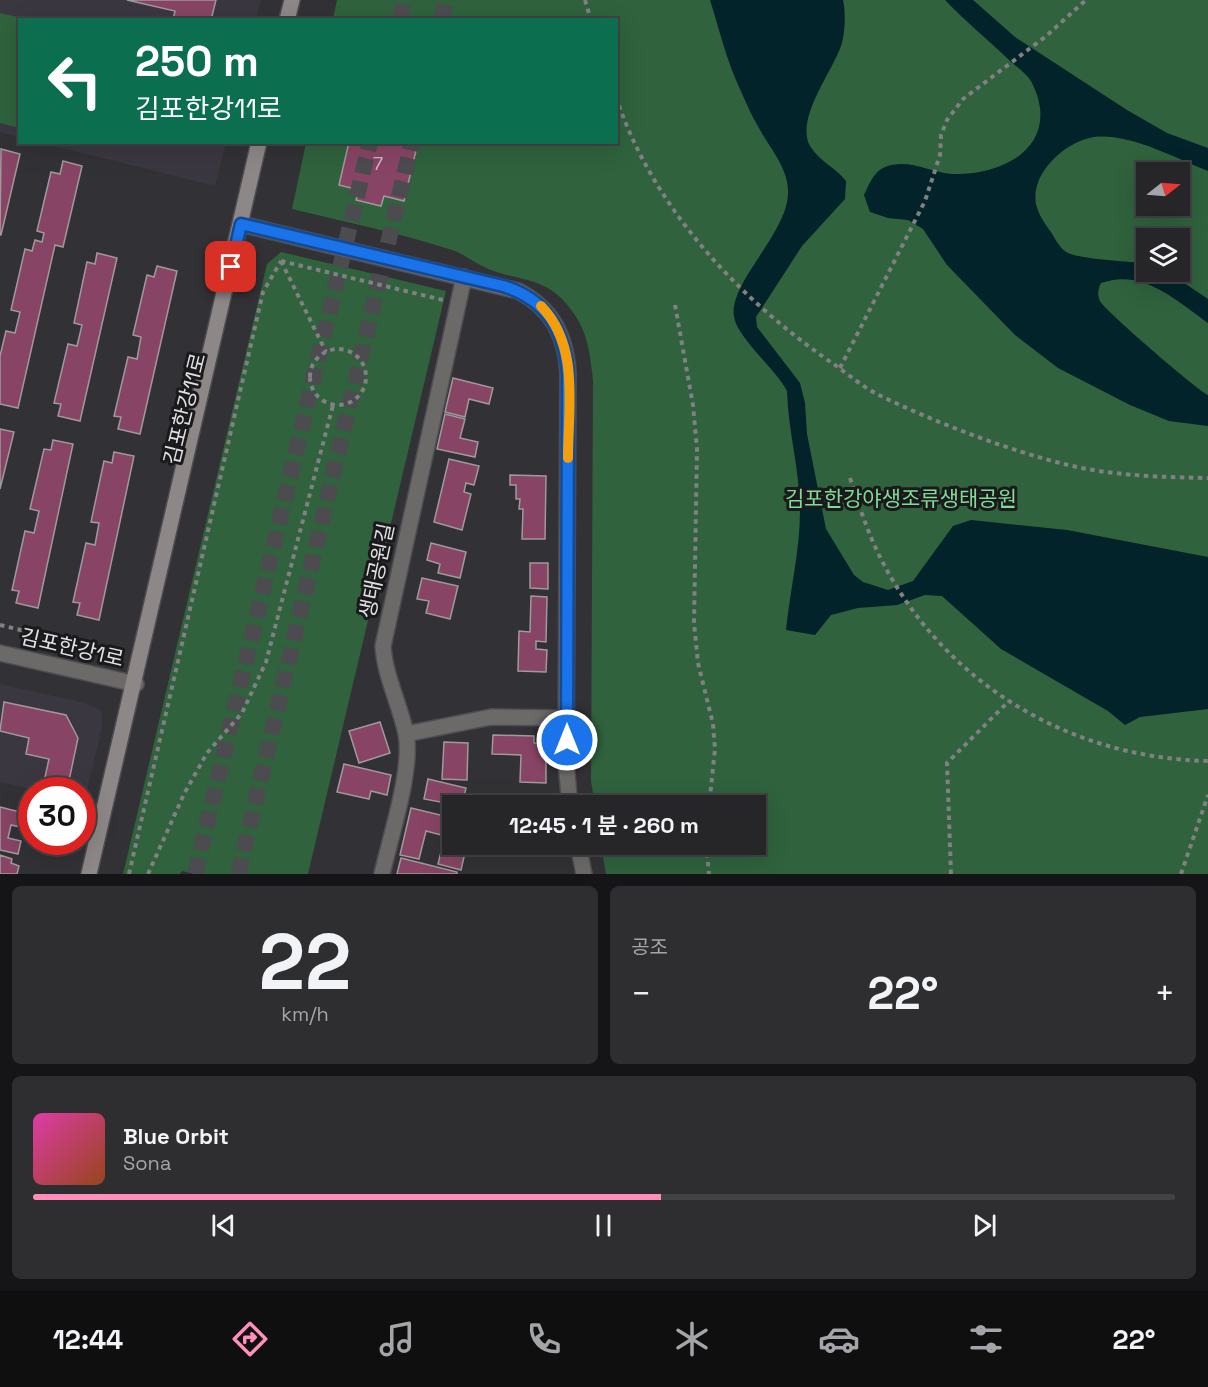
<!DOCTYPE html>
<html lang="ko">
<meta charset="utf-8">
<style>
:root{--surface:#262528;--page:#2e2d30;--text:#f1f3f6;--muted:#a4a5a8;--line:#424245;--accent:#ff8eba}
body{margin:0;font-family:"Space Grotesk","Noto Sans KR",sans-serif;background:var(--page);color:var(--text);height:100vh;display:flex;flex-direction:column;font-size:22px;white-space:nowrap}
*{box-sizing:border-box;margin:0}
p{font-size:20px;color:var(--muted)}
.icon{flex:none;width:33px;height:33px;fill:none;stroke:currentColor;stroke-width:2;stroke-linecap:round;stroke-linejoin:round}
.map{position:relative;height:874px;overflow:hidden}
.details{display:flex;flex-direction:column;gap:12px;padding:12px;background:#151416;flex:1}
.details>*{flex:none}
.banner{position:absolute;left:18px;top:18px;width:600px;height:126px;border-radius:0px;box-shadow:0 6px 24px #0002,0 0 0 2px var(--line);background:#0b6e4f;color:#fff;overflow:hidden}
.needle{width:39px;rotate:73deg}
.buttons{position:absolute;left:1136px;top:162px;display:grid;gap:12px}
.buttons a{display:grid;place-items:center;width:54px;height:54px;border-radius:0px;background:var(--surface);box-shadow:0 6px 24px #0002,0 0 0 2px var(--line);font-size:30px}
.speed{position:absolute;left:18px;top:777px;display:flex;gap:12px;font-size:30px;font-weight:700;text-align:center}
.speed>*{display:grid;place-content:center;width:78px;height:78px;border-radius:50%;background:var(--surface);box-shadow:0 6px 24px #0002,0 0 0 2px var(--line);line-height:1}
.speed .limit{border:9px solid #d22;background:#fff;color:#111}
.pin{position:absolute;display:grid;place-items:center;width:51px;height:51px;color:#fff;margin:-26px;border-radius:12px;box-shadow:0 3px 9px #0006}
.me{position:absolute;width:66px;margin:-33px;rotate:0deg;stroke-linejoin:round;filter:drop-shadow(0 0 4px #0008)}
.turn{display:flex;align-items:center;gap:21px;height:126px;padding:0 18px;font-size:27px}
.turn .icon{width:78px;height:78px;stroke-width:2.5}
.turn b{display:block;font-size:42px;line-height:51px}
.big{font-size:45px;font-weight:600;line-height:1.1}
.details .widget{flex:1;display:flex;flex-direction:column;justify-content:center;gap:9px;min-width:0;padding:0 21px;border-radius:9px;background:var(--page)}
.details .dial{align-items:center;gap:0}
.dial b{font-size:78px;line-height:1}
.song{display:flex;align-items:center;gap:18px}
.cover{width:72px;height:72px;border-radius:9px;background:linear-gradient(135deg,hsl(320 70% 55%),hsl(20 70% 35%))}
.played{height:6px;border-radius:3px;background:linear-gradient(90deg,var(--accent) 55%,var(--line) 55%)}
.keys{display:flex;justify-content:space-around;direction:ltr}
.heat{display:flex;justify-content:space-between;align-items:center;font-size:33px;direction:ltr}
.details .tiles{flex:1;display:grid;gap:12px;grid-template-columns:1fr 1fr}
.widget:last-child{grid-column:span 2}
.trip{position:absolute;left:442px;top:795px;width:324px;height:60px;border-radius:0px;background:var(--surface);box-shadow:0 6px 24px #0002,0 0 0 2px var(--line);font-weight:600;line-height:60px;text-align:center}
.tabs{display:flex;height:96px;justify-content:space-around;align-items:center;background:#0f0f10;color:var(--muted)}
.tabs .icon{width:42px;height:42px}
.tabs .active{color:var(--accent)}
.tabs b{font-size:27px;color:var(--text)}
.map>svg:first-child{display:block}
.built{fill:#3a3741}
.green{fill:#2f623d;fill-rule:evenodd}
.water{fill:#012329}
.building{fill:#884464;stroke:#9f999b;stroke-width:1.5}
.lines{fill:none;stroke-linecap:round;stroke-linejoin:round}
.trunk-tunnel{stroke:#4c4b4f;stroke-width:16;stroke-dasharray:16 8;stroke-linecap:butt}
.minor-casing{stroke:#4e4d51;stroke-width:18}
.secondary-casing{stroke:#4e4d51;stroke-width:18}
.path{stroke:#818083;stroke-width:4;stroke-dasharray:4.5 4.5;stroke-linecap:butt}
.minor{stroke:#6c6969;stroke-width:15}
.secondary{stroke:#8d8887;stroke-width:15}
.route-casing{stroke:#114b97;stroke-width:15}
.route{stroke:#1a73e8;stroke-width:10}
.slow{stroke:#f59e0b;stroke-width:10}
.labels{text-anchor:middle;stroke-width:6;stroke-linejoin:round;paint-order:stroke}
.number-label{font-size:18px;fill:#cbb9c3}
.street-label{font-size:21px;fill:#e1e0e3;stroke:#1a191b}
.park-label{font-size:21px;fill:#81db97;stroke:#1a191b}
</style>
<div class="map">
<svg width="1208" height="874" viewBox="0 0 1208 874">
<rect width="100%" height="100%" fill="#323135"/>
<path class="built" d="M0,0H261L256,19L20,20L19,137L0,132Z
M42,143H226L215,186Z
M0,684L85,703L99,709L102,713V728L84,802L82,790H36L0,782Z"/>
<path class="green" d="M337,0H1208V874H606L601,845L756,844V806L595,805L591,781L593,380C590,354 588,332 572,311C546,274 518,283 484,267C473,262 463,253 452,250C400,233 345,222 292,209L306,143L616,142V20L333,19ZM1146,172H1179V206H1146ZM1146,238H1179V272H1146Z
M0,13L26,19L20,20L19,128L0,123Z
M281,252L446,291L308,874H195L182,871L180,874H123L267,264Z"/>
<path class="water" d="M710,0H843C846,12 845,34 841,46C832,72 795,119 810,146C819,161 835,167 846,181L845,199L802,246L756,317L757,327L800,383L805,403L807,434L826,529L854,575L863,582L888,590L913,581L953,526L971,520L1067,530L1208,557V709L1140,717L1125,725L1108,711L1001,649L942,596L925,595L897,605L858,608L831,615L815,635L786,630C790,590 800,550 800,511C800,471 788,431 787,391C776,369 738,339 734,317C728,282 791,231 788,189C787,167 769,147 759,128C751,115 745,100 739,87C726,59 719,28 710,0Z
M945,0H973L1015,37L1127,110L1167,133L1208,148V171C1174,158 1131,133 1094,137C1066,141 1030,173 1036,204C1038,214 1045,224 1051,232C1055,239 1061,250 1068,253C1080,259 1124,261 1141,263L1146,265V272L1171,274L1208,299V323C1176,300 1142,268 1101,283C1098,289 1097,295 1100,301C1103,309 1198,391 1208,395V426L1169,421L1130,405L1058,368L1015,335L947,265L923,229L908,220L888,218L870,212L864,195C869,185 873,172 885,167C908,158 929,172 952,174C1008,176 1063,142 1031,81C1026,73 1015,66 1008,59C987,39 965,21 945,0Z"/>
<path class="building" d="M127,0H216L211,20H173L175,11Z
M349,142H418L404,201L384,196L381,206L356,200L359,190L339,185Z
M1,149L20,154L1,235H0Z
M63,161L82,166L63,247L55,245L18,408L0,404V356L6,331L15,333L20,312L11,310L25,249L32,251L35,240L42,242L44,233L37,231L51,172L60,174Z
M97,253L117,258L80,421L58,416L61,404L54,403L68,344L77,346L82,325L74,323L87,262L95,264Z
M157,266L177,271L140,434L118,429L121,417L114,416L128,357L137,359L141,337L133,335L147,275L154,277Z
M453,378L493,388L489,404L469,399L465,417L445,412Z
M445,414L465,419L460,438L478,442L475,457L437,449Z
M0,429L14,432L0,489Z
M53,440L73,444L38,608L16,603L19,591L12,590L25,531L34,533L39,511L30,509L44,449L51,450Z
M114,452L134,456L99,620L77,615L80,603L73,602L86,543L95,545L99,523L91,522L104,461L112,463Z
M449,459L479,466L474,485L466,483L464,492L471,494L462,530L434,522Z
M510,475L546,476L545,539H522L523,509H519L520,499H516V485H510Z
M431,543L466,552L460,578L438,573L440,564L427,560Z
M530,563H548V589L530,588Z
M422,578L458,586L450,619L426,613L429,601L417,599Z
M531,596L547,597L546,642L536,641V649L547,650L546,672L518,671L519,631L530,632Z
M4,702L66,715L78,738L67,790L43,786L49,759L26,754L29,738L0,731Z
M380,722L390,753L359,763L349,731Z
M493,735L534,736V743H546V783L520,782L521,755L492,754Z
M444,742L468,743L467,780L442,779Z
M344,764L391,775L387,795L371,791L369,799L337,792Z
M428,779L466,788L462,806L424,799Z
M0,807L28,814L25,828L11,825L8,838L21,841L18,854L0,850Z
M411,808L453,818V844H467L461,870L438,864L445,836L426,831L419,859L400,855Z
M0,855L12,859L11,863L19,866L17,874H0Z
M401,858L457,872V874H397Z"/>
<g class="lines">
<path class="trunk-tunnel" d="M400,20L404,0
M441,20L446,0
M195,874L370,142
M238,874L412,142"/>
<defs>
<path id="minor" d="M241,224L518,291C552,308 566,336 568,373L566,763L570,806
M0,653L136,684
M406,734L491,717L567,718
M578,844L584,874
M382,874C390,838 413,769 406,734C400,704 385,677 383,646L464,277"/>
<path id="secondary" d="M287,20L292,0
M89,874L259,142"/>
</defs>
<use href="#minor" class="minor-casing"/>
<use href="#secondary" class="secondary-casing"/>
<path class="path" d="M585,0L591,20
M616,97C653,208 738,298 832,363C847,373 861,386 877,394C931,421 1010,451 1068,465C1114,476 1161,477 1208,478
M281,261L443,300
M281,261L326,352
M675,305L693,405L697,449L694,623L698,663L713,724L715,749L709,806
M310 377a28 28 0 1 1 56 0a28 28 0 1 1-56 0Z
M840,368L925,201L940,155L941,135L947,120L963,99L1045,37L1086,0
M850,478C858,503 866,527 877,551C939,680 1066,758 1208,761
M0,625L79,644
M706,844L709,874
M129,874L263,292L281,261
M148,874L184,794L207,753L242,713L266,662L333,405
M951,874L947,763L1009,701
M1181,874L1208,795"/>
<use href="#minor" class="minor"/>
<use href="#secondary" class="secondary"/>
</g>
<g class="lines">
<defs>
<path id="route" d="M231,267L241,224L503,286C546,299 565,330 568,374L567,740"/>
</defs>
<use href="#route" class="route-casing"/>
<use href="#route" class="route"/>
<path class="slow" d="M541,306C580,346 568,407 568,458"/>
</g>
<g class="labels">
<g class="number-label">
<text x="378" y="170">7</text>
</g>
<g class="street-label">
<text transform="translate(185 409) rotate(-76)" y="7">김포한강11로</text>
<text transform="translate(377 571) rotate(-78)" y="7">생태공원길</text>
<text transform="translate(72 648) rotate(13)" y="7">김포한강1로</text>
</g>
<g class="park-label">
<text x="901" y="506">김포한강야생조류생태공원</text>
</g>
</g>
</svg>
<div class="buttons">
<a><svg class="needle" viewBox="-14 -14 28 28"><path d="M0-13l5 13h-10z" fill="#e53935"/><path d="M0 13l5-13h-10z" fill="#a4a5a8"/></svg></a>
<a><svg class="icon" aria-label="layers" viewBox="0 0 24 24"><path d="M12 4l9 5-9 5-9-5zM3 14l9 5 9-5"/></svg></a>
</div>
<div class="speed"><div class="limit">30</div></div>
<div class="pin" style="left:231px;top:267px;background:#d93025"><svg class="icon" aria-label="arrive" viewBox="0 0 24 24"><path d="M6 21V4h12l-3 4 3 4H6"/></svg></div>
<svg class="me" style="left:567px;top:740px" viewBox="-20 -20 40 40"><circle r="17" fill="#1a73e8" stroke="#fff" stroke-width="3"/><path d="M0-11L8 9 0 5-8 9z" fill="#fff"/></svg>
<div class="trip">12:45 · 1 분 · 260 m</div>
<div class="banner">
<div class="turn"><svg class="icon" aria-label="left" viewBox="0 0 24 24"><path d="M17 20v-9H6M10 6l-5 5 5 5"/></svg><div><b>250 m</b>김포한강11로</div></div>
</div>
</div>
<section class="details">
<div class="tiles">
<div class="widget dial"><b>22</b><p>km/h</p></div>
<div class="widget"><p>공조</p>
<div class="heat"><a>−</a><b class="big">22°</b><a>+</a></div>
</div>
<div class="widget">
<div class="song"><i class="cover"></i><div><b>Blue Orbit</b><p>Sona</p></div></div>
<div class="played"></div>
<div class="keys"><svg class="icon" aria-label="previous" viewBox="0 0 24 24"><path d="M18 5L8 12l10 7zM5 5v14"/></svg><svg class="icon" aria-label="pause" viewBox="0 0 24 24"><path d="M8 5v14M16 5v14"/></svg><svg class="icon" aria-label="next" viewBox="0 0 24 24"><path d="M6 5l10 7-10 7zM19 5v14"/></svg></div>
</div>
</div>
</section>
<nav class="tabs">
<b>12:44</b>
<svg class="icon active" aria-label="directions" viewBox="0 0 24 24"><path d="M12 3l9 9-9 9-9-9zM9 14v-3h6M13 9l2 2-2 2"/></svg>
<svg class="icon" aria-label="music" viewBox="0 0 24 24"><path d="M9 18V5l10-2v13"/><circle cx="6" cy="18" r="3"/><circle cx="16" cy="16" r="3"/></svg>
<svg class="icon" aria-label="phone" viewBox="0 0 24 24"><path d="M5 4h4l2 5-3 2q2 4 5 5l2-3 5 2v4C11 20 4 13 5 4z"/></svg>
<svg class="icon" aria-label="climate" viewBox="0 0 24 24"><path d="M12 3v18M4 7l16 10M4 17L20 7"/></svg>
<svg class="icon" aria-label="car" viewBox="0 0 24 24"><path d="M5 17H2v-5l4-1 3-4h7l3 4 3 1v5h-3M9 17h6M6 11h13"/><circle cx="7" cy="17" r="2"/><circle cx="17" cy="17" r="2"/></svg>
<svg class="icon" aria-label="filters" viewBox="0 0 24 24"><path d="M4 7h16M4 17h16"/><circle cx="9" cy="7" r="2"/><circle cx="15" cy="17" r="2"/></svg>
<b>22°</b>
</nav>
